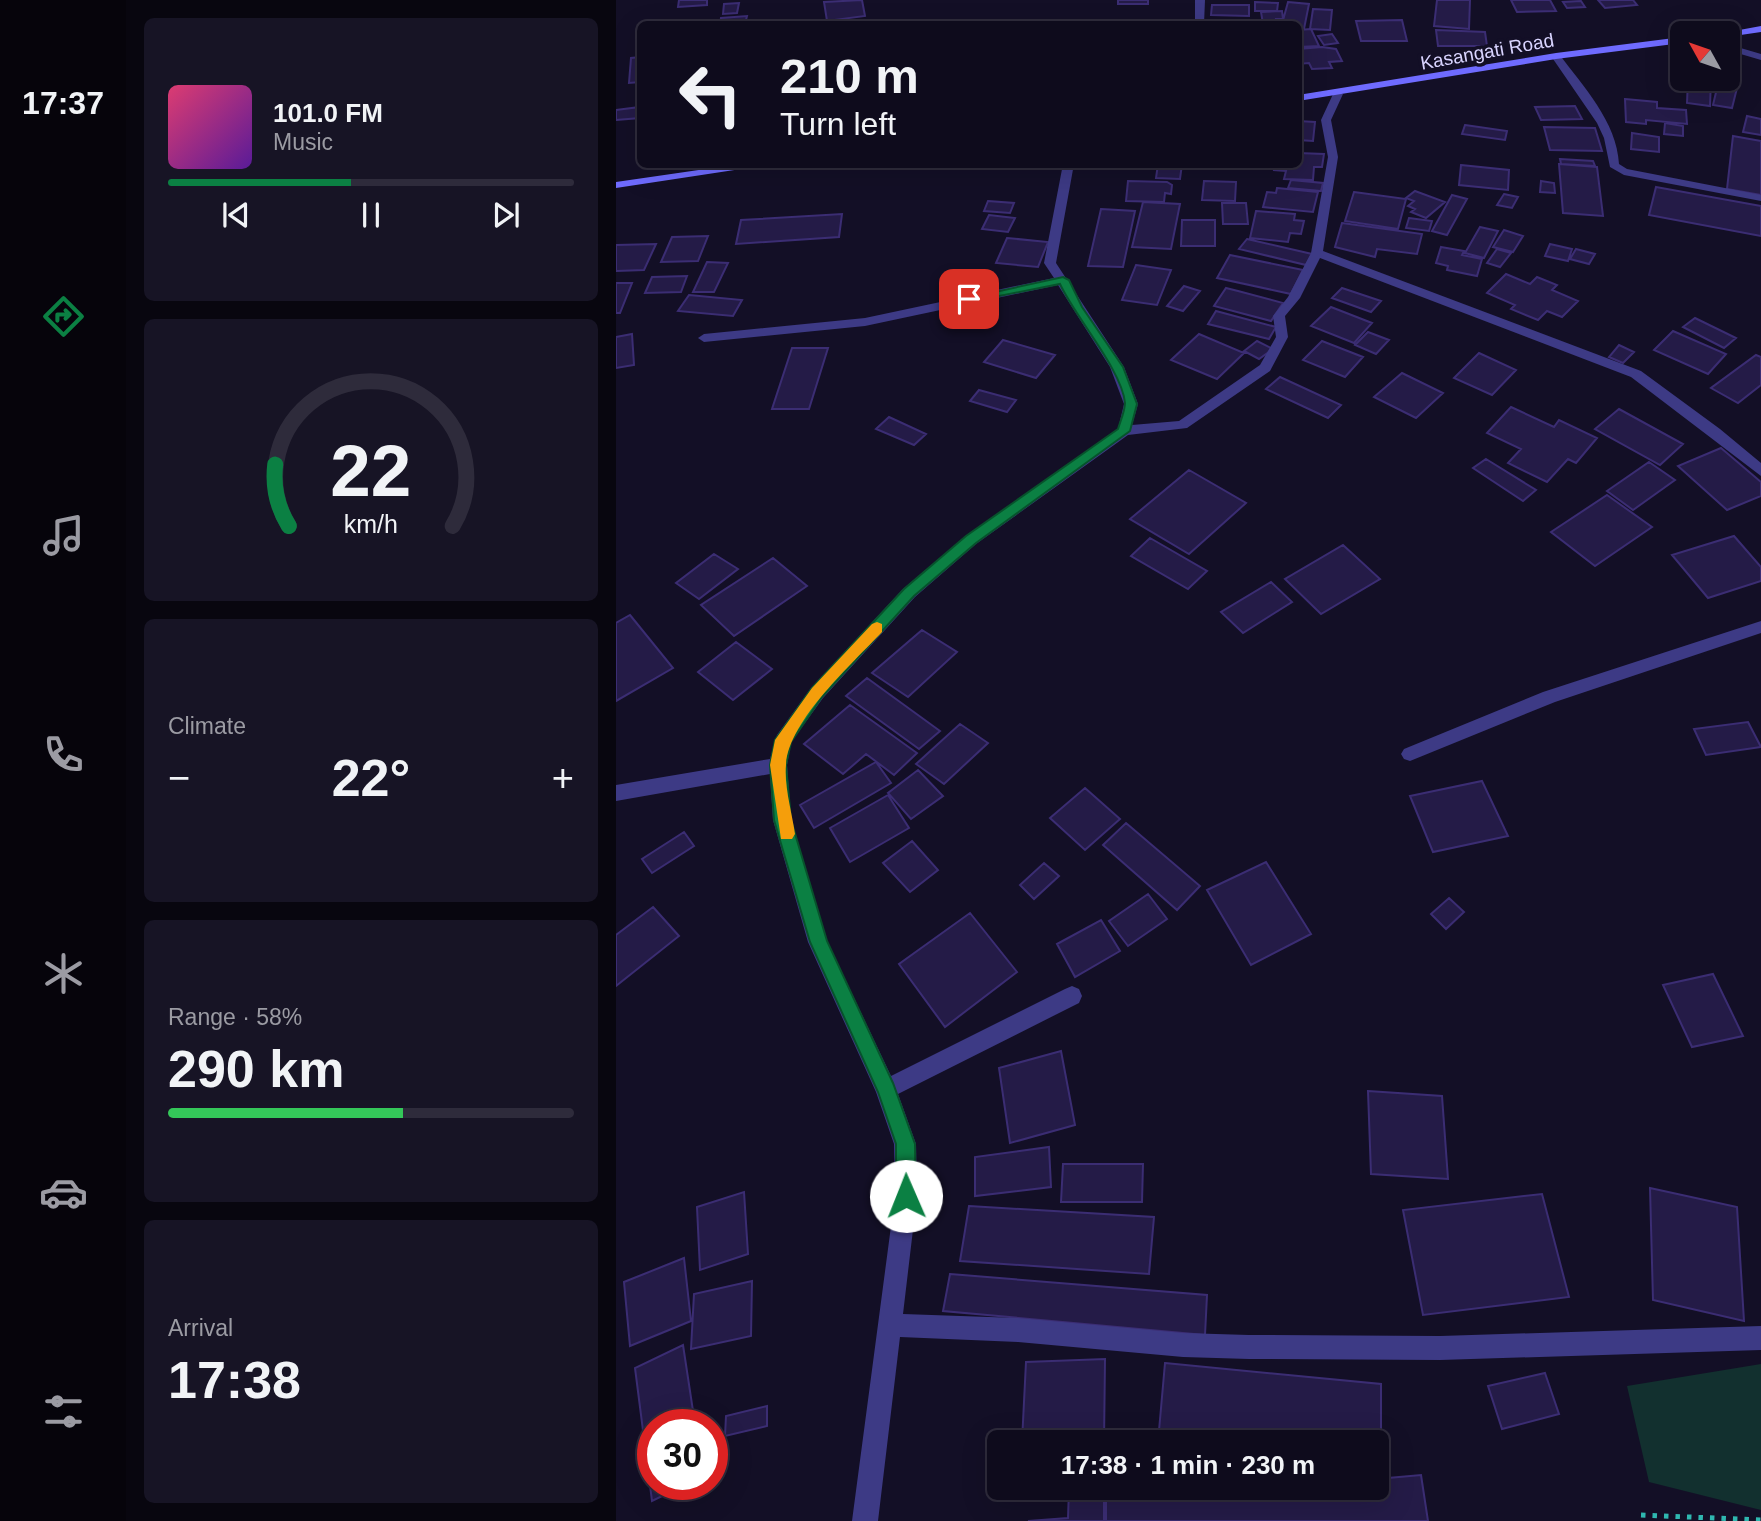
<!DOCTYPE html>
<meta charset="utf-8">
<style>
:root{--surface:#0e0b1c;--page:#171425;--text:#f1f3f6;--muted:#9b9ba3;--line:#2e2b3b;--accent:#0b8043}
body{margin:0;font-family:Helvetica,sans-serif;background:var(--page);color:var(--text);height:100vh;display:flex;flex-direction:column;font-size:26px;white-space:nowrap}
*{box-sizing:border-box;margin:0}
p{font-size:23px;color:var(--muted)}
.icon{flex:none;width:38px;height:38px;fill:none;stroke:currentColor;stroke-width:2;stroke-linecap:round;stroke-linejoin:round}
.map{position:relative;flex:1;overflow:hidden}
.drawer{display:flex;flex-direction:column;gap:18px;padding:18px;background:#08060f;width:490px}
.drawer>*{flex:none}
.banner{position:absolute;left:21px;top:21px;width:665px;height:147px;border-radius:10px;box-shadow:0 7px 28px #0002,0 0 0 2px var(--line);background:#0e0b1c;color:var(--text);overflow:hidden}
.needle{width:46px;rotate:310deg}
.fabs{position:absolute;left:1054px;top:21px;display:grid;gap:14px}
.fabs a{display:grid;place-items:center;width:70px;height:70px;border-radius:10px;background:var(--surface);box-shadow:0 7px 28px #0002,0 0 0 2px var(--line);font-size:35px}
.speed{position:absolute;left:21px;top:1409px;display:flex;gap:14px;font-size:35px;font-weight:700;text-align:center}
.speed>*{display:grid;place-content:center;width:91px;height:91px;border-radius:50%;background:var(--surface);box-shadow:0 7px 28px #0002,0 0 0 2px var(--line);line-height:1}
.speed .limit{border:10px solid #d22;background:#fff;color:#111}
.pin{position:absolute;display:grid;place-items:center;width:60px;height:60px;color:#fff;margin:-30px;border-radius:14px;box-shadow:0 4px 10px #0006}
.me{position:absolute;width:77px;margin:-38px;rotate:359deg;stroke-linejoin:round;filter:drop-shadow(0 0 5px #0008)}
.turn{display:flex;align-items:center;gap:24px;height:147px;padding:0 28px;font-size:32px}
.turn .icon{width:91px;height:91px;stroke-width:2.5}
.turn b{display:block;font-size:49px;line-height:60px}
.big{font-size:52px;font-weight:700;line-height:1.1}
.drawer .card{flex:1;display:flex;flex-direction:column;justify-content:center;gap:10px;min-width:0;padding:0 24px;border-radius:10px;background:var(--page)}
.drawer .dial{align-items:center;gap:0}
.dial svg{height:182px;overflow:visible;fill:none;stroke:var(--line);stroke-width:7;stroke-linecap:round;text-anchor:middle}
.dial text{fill:var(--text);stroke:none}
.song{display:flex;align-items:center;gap:21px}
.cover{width:84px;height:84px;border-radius:10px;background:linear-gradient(135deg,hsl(340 70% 55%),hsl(270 70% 35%))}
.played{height:7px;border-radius:4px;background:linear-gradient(90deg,var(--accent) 45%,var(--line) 45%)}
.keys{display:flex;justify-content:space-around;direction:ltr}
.heat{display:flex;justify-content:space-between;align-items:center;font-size:38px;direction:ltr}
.charge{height:10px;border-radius:5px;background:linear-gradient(90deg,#34c759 58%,var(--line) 0)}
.trip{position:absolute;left:371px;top:1430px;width:402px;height:70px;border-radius:10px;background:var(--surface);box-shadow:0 7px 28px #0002,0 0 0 2px var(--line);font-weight:700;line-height:70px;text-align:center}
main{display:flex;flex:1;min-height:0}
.menu{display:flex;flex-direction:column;width:126px;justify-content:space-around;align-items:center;background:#06040b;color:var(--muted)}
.menu .icon{width:49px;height:49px}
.menu .active{color:var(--accent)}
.menu b{font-size:32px;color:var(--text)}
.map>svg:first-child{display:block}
.green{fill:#12302f}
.building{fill:#241b47;stroke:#3b2d73;stroke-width:2}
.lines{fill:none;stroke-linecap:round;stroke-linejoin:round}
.path{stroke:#2fb8b0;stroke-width:5;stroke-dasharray:4.5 7;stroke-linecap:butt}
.street{fill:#3d3a85;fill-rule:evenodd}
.secondary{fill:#6f6bff;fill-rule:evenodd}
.route{fill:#0b8043;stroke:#07532c;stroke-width:2}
.slow{fill:#f59e0b}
.labels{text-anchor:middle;stroke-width:7;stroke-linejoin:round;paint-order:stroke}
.far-street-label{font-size:19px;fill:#d9d4ff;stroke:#130f26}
</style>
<main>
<nav class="menu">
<b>17:37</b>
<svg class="icon active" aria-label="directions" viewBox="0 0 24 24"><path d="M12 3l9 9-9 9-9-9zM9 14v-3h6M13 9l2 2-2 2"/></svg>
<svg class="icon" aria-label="music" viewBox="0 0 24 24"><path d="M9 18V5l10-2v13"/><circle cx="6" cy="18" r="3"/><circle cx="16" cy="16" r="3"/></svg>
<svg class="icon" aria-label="phone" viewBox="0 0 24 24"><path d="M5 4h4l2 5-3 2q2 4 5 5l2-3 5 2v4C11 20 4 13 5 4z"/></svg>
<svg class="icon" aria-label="climate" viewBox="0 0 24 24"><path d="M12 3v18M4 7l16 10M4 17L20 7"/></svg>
<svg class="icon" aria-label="car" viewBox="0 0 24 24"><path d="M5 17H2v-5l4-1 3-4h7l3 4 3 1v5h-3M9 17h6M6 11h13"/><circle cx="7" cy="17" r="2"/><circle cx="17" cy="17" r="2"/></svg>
<svg class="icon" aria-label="filters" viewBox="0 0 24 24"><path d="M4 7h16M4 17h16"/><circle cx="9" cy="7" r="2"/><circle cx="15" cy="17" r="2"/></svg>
</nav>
<section class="drawer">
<div class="card">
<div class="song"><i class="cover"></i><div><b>101.0 FM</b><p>Music</p></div></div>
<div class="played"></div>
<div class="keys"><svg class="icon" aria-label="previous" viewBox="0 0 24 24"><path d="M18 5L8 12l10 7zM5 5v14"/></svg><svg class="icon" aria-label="pause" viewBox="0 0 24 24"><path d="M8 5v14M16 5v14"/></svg><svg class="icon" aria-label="next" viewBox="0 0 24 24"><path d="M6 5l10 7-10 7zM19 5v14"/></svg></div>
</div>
<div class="card dial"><svg viewBox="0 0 100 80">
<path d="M14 69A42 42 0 1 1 86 69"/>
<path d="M14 69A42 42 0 0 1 8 42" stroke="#0b8043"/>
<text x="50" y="56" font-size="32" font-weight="700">22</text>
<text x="50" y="72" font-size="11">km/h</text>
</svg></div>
<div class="card"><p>Climate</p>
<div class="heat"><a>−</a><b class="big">22°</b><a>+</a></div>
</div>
<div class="card"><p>Range · 58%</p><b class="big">290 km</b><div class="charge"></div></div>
<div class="card"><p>Arrival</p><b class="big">17:38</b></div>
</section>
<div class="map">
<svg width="1145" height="1521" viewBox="0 0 1145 1521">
<rect width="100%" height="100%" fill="#130f26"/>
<path class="green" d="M1145,1364V1510L1033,1482L1011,1386Z"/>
<path class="building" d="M63,0H91V5L62,7Z
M246,0L249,16L211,21L208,2Z
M502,0H532V4H502Z
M821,0H854L853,29L818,26Z
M895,0H934L940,11L901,12Z
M982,0H1017L1021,5L989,8Z
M965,1L969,7L951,8L947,2Z
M639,2L662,3L661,11H639Z
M672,2L693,4L688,29H682V24H666Z
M123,3L121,13L107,14L108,4Z
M596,5H633V16L595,15Z
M697,9L716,10L714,30L694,29Z
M666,11L667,19H660L661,24H647L645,12Z
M131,16L129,24H104L105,18Z
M786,20L791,41H745L740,21Z
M695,29L703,46L682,47V30Z
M820,30L869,32L871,46H822Z
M716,34L722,43L708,45L702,36Z
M706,47L720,49L726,61L713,62L716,68L696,69L693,63L682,64V49Z
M24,57V82L13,83L15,58Z
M1072,79H1095L1094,106L1071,103Z
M1102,84L1121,88L1116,108L1097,105Z
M1009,99L1041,102V108L1070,110L1071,124L1030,120V124L1010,122Z
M959,106L966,119L925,120L919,107Z
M24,107V118L0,120V110Z
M1131,116L1145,119V135L1127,132Z
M682,121L699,122L697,141L682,140Z
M1049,123L1067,126V136L1048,134Z
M849,125L891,131L889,140L846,134Z
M928,127L979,128L986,151L934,150Z
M1016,133L1043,137V152L1015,149Z
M1117,136L1145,141V195L1111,189Z
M682,153L708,154L706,167H698L697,180L668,179L670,171L658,170L659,164H682Z
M944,159L977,161L979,166L945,164Z
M542,164H566L564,179L540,178Z
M943,164L981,167L987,216L947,213Z
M845,165L893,170L892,190L843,185Z
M675,180L707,183L705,191L672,188Z
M512,181L551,182L556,185L555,194L549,193L548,202L510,201Z
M588,181L620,182L619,201L586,200Z
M925,181L938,183L939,193L924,192Z
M1040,187L1145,206V236L1033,215Z
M661,188L702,192L697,212L647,207L651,192L660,193Z
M799,191L829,202L810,218L795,212L799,209L792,206L798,201L790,198Z
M738,192L790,199L782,229L729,221Z
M888,194L902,197L896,208L881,205Z
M836,195L851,199L831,235L816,231Z
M372,201L398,203L394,213L368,211Z
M527,202L564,204L555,249L516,247Z
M606,203H630L632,224H607Z
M485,209L519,211L507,267L472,266Z
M640,211L679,214L678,220L688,221L685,234L674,233L672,242L634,238Z
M226,214L223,237L120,244L125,220Z
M373,215L399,218L392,232L366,229Z
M793,218L816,221L813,231L790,228Z
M566,220H599V246H565Z
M726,223L806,234L801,254L761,249L759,257L719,247Z
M864,227L882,231L868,258L849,253Z
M888,230L907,236L897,252L877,247Z
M92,236L82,261L45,262L56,237Z
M391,238L432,242L422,267L380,263Z
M631,239L696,254L690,265L623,249Z
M40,244L28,270L0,271V245Z
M934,244L956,249L952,261L929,256Z
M825,247L848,251L846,255L866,259L861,276L831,270L832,266L820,263Z
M881,249L895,253L884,267L871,263Z
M960,249L979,254L973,264L954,259Z
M614,255L687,270L675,294L601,278Z
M91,262L112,263L98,292H77Z
M520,265L555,270L541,305L506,300Z
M890,274L914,284L921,277L941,285L936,290L962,301L946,317L931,311L922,320L895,309L899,305L871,293Z
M71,276L65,292L29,293L36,277Z
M0,283H16L4,313H0Z
M568,286L584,291L567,311L551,306Z
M610,288L622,291L667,303L655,321L598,306Z
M726,288L765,301L755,312L716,298Z
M73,295L126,300L117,316L62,311Z
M715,307L756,323L738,343L695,326Z
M600,311L660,327L653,339L592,324Z
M1079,318L1120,338L1108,348L1067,327Z
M1057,331L1110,354L1092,374L1038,350Z
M752,332L773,340L760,354L739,345Z
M16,334L18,365L0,368V337Z
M583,334L628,353L601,379L555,360Z
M387,340L439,355L420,378L368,362Z
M641,341L657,349L643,359L628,351Z
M706,341L747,357L729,377L687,360Z
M1003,345L1018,352L1007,363L993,357Z
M176,348H212L193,409H156Z
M863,353L900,370L876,395L838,378Z
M1140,355L1145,357V385L1122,403L1095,388Z
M786,373L827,393L800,418L758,397Z
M664,377L725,405L712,418L650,389Z
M363,390L400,400L391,412L354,401Z
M895,407L938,427L943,420L981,438L960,463L952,459L931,482L892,463L905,449L871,433Z
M1003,409L1067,444L1044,465L979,429Z
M273,417L310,434L298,445L260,429Z
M1105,448L1145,482V496L1111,510L1062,466Z
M870,459L920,490L907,501L857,468Z
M1033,462L1059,480L1017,510L991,491Z
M573,470L630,503L573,554L514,519Z
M991,495L1036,527L979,566L935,532Z
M1118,536L1145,567V581L1092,598L1056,555Z
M534,538L591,571L572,589L515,556Z
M727,545L764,579L705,614L669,579Z
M98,554L122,569L83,599L60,583Z
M157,558L191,586L118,636L85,605Z
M655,582L676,602L627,633L605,612Z
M14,615L57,668L0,701V623Z
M306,630L341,652L292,697L256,673Z
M120,642L156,669L117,700L82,672Z
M251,678L324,731L303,749L230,696Z
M234,705L301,753L278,775L250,754L227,774L188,744Z
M1132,722L1145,747L1090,755L1078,729Z
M344,724L372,743L328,784L300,764Z
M260,762L275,783L198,828L184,805Z
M302,770L327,796L295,819L272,793Z
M866,781L892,836L817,852L794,796Z
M469,788L504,819L469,850L434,818Z
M272,795L293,828L234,862L214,828Z
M510,823L584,886L561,910L487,845Z
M68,832L78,846L36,873L26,859Z
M296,841L322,870L294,892L267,863Z
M650,862L695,934L635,965L591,890Z
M428,863L443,876L418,899L404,885Z
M532,894L551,919L512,946L493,921Z
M833,898L848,912L830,929L815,914Z
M37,907L63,936L0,986V935Z
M354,913L401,972L329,1027L283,964Z
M485,920L504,951L459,977L441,944Z
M1097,974L1127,1036L1076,1047L1047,985Z
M445,1051L459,1125L394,1143L383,1068Z
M752,1091L826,1096L832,1179L755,1174Z
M433,1147L435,1187L359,1196V1157Z
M447,1164H527L526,1202H445Z
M1034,1188L1121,1207L1128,1321L1037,1300Z
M128,1192L132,1254L84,1270L81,1207Z
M926,1194L953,1297L807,1315L787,1210Z
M353,1206L538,1217L533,1274L344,1261Z
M68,1258L75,1321L14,1346L8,1282Z
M334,1274L591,1295L589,1335L327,1311Z
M136,1281L135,1336L75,1349L78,1294Z
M67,1345L79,1424H37V1484H71L36,1501L19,1368Z
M489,1359L488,1442H406L410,1362Z
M549,1363L765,1384V1471H761V1442H542Z
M929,1373L943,1414L886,1429L872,1386Z
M151,1406V1426L109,1436L110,1416Z
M805,1475L812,1521H490V1501L655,1488H761V1479Z
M453,1488H488V1521H412L452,1518Z"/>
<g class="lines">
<path class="path" d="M1025,1515L1145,1520"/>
<path class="street" d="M579,0H589L588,24H579Z
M1111,44L1145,54V60L1111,50Z
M937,54H943C967,86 1001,122 1003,164L1011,169L1145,195V201L1008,175L994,167L988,138L981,123L935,56Z
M718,92L727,94L715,120L722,157L707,251L1025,371L1104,429L1145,463V476L1015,377L704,258L684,298L669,316L672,337L654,371L571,428L512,435L360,544L299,597L207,698L175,742L171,765L175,820L211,941L275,1076L449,989L456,986L463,989L466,996L463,1003L282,1094L300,1144L301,1196L287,1314L402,1318L567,1333L633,1335L824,1336L1145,1326V1350L824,1360L633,1359L567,1357L402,1342L284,1337L262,1521H236L279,1196L278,1144L260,1092L192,942L157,820L154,774L0,801V785L154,759L161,735L195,688L287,589L350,536L502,429L508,404L494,367L442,285L249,326L88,342L82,338L88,334L249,318L438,278L428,263L447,164H458L440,263L508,367L522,404L516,425L563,421L644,365L660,337L657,316L672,297L695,253L712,157L705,120Z
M1145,621V633L939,702L794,761L788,759L785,754L788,749L927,692Z"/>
<path class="secondary" d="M1145,26V32L1111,37V33H1107Z
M1066,37V43L940,59L682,101V95L940,53Z
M124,164H157L0,188V182Z"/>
</g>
<path class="route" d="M447,277L453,280L466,307L507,367L521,404L514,431L360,543L298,596L206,697L175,742L170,765L175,820L211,941L277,1083L299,1144L300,1196L297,1203L290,1206L283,1203L280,1196V1144L262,1092L194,942L158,820L154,765L159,740L196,688L288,589L350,536L502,429C504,422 509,411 509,403C506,370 459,317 444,284L353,302L347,299Z"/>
<path class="slow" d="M261,622L266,624V632C237,663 172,721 170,765C168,787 176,812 179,834L176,839H165L154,765L159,740L196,688L256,624Z"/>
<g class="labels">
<g class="far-street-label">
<text transform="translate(871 51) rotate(-10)" y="7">Kasangati Road</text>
</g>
</g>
</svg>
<div class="fabs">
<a><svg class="needle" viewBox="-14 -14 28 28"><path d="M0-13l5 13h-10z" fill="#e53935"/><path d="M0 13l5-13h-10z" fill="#9b9ba3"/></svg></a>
</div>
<div class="speed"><div class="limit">30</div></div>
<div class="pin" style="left:353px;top:299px;background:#d93025"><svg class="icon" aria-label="arrive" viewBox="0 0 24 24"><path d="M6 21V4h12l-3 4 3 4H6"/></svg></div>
<svg class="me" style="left:290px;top:1196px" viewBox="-20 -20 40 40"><circle r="19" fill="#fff"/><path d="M0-13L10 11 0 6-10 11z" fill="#0b8043"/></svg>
<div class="trip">17:38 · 1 min · 230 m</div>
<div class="banner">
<div class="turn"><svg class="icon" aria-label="left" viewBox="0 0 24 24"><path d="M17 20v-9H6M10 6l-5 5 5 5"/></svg><div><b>210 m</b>Turn left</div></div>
</div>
</div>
</main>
